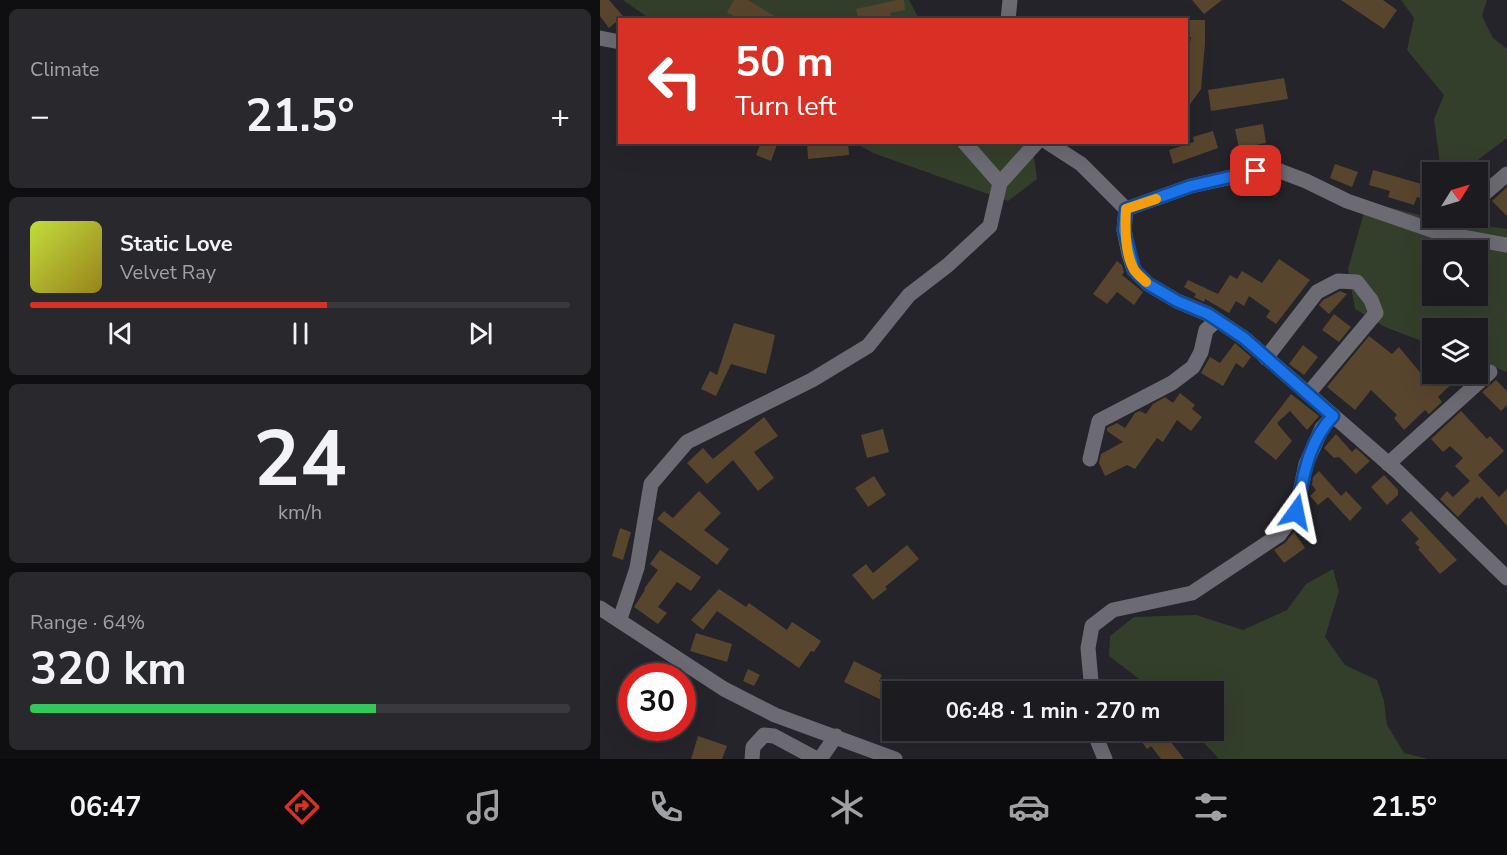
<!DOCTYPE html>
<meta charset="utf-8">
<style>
:root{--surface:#1c1b20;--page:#29282d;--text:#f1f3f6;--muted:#a0a1a5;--line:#3a393e;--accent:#d93025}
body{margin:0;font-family:"Nunito Sans",sans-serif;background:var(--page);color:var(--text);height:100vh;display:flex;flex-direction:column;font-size:22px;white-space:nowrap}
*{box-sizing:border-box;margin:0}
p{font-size:20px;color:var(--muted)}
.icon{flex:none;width:33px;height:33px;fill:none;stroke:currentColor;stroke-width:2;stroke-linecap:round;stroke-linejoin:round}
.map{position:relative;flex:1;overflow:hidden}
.panel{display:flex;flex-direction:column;gap:9px;padding:9px;background:#0f0f12;width:600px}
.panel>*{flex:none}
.top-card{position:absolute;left:18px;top:18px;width:570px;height:126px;border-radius:0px;box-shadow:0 6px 24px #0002,0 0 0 2px var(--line);background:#d93025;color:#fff;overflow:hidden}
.needle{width:39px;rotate:53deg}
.buttons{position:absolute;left:822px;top:162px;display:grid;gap:12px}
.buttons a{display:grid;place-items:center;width:66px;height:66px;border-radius:0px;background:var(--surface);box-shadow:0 6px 24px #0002,0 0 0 2px var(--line);font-size:30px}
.speed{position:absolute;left:18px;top:663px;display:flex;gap:12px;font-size:30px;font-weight:700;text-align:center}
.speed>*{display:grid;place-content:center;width:78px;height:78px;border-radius:50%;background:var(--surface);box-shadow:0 6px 24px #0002,0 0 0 2px var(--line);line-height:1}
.speed .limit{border:9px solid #d22;background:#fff;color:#111}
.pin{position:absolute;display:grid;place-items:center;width:51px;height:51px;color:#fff;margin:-26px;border-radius:12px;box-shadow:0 3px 9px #0006}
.me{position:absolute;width:66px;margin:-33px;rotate:12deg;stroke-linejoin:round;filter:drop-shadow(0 0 4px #0008)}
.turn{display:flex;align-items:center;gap:21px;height:126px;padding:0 18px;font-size:27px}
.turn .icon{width:78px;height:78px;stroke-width:2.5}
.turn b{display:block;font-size:42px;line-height:51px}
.big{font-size:45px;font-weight:700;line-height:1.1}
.panel .tile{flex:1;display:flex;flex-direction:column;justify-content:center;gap:9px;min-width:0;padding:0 21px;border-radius:9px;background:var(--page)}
.panel .dial{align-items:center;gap:0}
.dial b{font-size:78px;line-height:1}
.song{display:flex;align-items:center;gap:18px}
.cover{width:72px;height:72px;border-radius:9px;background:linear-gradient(135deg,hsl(70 70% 55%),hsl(50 70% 35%))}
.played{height:6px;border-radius:3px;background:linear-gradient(90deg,var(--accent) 55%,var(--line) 55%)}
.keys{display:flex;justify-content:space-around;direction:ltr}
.heat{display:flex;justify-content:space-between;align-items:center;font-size:33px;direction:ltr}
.charge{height:9px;border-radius:4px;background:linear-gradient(90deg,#34c759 64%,var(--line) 0)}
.trip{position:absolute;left:282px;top:681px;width:342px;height:60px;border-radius:0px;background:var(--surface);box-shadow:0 6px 24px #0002,0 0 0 2px var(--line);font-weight:700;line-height:60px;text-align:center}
.menu{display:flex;height:96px;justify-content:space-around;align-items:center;background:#0b0b0d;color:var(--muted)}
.menu .icon{width:42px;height:42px}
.menu .selected{color:var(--accent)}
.menu b{font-size:27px;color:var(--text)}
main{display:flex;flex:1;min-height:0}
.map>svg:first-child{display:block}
.green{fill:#343f2b;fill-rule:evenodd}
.building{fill:#58452d}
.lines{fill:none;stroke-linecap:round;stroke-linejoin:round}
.street{stroke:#6c6a72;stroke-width:15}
.route-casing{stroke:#114b97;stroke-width:15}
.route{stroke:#1a73e8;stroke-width:10}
.slow{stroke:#f59e0b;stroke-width:10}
</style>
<main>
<section class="panel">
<div class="tile"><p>Climate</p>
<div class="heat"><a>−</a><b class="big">21.5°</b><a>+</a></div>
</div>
<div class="tile">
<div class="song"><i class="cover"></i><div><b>Static Love</b><p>Velvet Ray</p></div></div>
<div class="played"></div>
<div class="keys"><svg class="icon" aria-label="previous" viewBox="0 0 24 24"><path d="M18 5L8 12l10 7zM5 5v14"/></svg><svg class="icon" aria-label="pause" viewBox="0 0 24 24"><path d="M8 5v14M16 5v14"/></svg><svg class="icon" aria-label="next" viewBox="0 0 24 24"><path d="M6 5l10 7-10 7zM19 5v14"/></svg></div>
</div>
<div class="tile dial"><b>24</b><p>km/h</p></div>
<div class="tile"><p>Range · 64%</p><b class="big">320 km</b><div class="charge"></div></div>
</section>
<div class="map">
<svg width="907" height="759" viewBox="0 0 907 759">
<rect width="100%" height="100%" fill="#25242a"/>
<path class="green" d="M23,0H309L319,19H50Z
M801,0H887L882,16L893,38L907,49V138L867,168L840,164L834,119L844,95L807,50L814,18Z
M255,143H423L433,150L437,179L408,201L273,153Z
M767,202L832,218L907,229V372L878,361V328H832V345L785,327L755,309L748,269ZM832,250H878V296H832Z
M733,569L739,591L725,637L745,665L777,680L784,701L787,725L804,753L828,759H619L593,731L614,730V692L555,691L509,656L510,636L534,617L596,615L643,630L687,610L706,584Z"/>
<path class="building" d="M0,0H9L23,16L9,28L0,16Z
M134,0H148L181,20H140L127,12Z
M297,0H304L305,10L290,13L292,18L259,20L256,9Z
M592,0H622L604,14Z
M741,0H783L797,10L784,29Z
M587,20H605V43L601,89L586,110V67L591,37H588Z
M684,78L688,99L611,111L608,90Z
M663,124L666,143L639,148L635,129Z
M613,131L618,148L573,164L569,150L594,142L593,137Z
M161,142H178L171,161L156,155Z
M207,142H248L249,155L208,159Z
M735,164L758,172L752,187L730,178Z
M773,170L832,187V202L817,197L814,205L788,197L790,191L769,185Z
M907,187V216L892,201Z
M679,259L710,280L676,324L666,317L670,311L649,296L644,306L636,301L629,313L605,299L604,302L594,297L596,294L584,287L588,280L618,294L630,275L637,279L642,271L662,283Z
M517,261L522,265L524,272L522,275L543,292L534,305L517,292L507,304L493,294Z
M740,291L747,294L729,314L719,305L723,300Z
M734,314L751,327L739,342L722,330Z
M134,323L175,335L171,354L166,374L131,364L116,396L101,389L110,371L117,375Z
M769,336L792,354L799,347L823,376L826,374H862L838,397L842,402L829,414L825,410L804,430L794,418L797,415L771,390L755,410L727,387Z
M635,343L651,357L643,368L636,363L623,386L601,373L610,357L620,363Z
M703,345L718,357L704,375L689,364Z
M896,380L907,391V405L901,411L882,392Z
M580,393L595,405L592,409L602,417L591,431L577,420L563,442L557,438L535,469L527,465L505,476L499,463L501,454L523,442L507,431V428L517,423L525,428L535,413L540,411L546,414L553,404L565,397L573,403Z
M691,394L719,416L707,430L690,411L677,423L692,441L676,460L654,442Z
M861,411L887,439L890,436L904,451L878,475L899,497L907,489V526L882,496L879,499L877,497L858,517L840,499L847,491L853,497L870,481L855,466L863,458L850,446L843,452L831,439Z
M164,417L178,436L154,452L174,478L158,491L133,460L107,484L87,463L103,448L113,459Z
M283,429L289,452L267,458L261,435Z
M736,434L752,452L756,448L770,461L756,474L739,457L734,458L724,448Z
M719,471L741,496L746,491L762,508L750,521L728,497L718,505L710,496L716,490L712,485L713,477Z
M784,475L798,490V495L787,505L771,487Z
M274,476L286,495L268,507L255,488Z
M99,491L121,513L104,530L129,549L117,565L57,519L64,511L73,518Z
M811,511L857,560L840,574L818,549L820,548L815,543L819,539L801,520Z
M20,528L31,532L23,560L12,556Z
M694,532L705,548L684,563L674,550L685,543Z
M307,545L319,559L285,587L287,589L273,600L252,575L266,564L273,573Z
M60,550L101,577L91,591L77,582L58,607L67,613L58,624L34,607L45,590L44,589L58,570L50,564Z
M119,589L146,607L149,603L187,630L192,622L221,641L214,652L211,651L199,668L117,611L103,630L91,620Z
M96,633L132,644L127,662L90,651Z
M254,661L282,675L279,681L292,688V705L244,682Z
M148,669L160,675L154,686L143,681Z
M533,730H562L584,759H561L551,746L547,749Z
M98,736L127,746L122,759H91Z"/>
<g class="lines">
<path class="street" d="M408,20L410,0
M0,38L20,42
M364,142L400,183
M447,142L481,164L526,209L524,230L529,254L534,270L548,284L577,301L608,314L644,338L798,472L907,578
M878,199L907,174
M526,209L591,186L672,168L706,181L747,201L840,233L907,245
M840,233L857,218
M666,358L717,292L738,281L757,282L771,300L776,313L708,394
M490,459L499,421L572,383L593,367L601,352L606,330L617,320
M788,464L890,372
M0,608L124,689L175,715L295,759
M20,619L37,568L51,484L87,442L212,380L268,346L309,295L348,265L390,226L400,183L437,142
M492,692L488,648L492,626L513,610L592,593L679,535L696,512L706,464L722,428L733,416
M496,730L498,742L505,759
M152,759L153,747L164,735L174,736L217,759
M220,759L236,736"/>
</g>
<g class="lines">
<defs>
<path id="route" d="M656,171L591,186L526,209L524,230L534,270L548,284L577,301L608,314L644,338L733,416C708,442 703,478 696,512"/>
</defs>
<use href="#route" class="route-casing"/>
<use href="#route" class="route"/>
<path class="slow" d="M546,282C542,278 538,275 535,271C525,256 525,226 526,209L556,199"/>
</g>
</svg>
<div class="buttons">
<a><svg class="needle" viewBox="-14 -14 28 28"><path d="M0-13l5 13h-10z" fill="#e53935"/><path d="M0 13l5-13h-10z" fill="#a0a1a5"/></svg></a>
<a><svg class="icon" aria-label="search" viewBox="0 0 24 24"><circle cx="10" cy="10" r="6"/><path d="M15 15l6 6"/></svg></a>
<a><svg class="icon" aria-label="layers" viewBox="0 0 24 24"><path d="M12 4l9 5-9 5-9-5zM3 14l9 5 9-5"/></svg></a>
</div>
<div class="speed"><div class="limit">30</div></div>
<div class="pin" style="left:656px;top:171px;background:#d93025"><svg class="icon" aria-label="arrive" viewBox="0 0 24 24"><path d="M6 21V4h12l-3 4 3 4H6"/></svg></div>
<svg class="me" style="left:696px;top:512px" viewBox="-20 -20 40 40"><path d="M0-17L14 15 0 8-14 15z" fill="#1a73e8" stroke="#fff" stroke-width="4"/></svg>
<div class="trip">06:48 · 1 min · 270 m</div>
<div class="top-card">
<div class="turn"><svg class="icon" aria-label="left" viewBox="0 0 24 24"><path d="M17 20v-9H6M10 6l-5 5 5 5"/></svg><div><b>50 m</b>Turn left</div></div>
</div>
</div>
</main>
<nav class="menu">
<b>06:47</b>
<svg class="icon selected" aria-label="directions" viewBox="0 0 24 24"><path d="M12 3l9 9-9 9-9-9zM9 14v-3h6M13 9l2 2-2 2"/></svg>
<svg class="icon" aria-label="music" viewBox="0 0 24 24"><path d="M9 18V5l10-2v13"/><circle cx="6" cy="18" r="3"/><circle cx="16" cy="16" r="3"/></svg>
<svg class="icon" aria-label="phone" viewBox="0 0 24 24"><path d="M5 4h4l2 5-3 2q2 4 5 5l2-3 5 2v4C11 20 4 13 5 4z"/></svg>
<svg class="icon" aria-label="climate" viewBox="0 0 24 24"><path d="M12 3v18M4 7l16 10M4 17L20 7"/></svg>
<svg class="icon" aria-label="car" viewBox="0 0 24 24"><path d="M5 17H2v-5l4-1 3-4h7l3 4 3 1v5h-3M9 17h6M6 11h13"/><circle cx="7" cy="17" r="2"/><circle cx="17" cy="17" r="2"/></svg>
<svg class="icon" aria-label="filters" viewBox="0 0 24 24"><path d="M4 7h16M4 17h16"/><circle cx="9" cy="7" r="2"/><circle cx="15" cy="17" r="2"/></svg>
<b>21.5°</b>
</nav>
